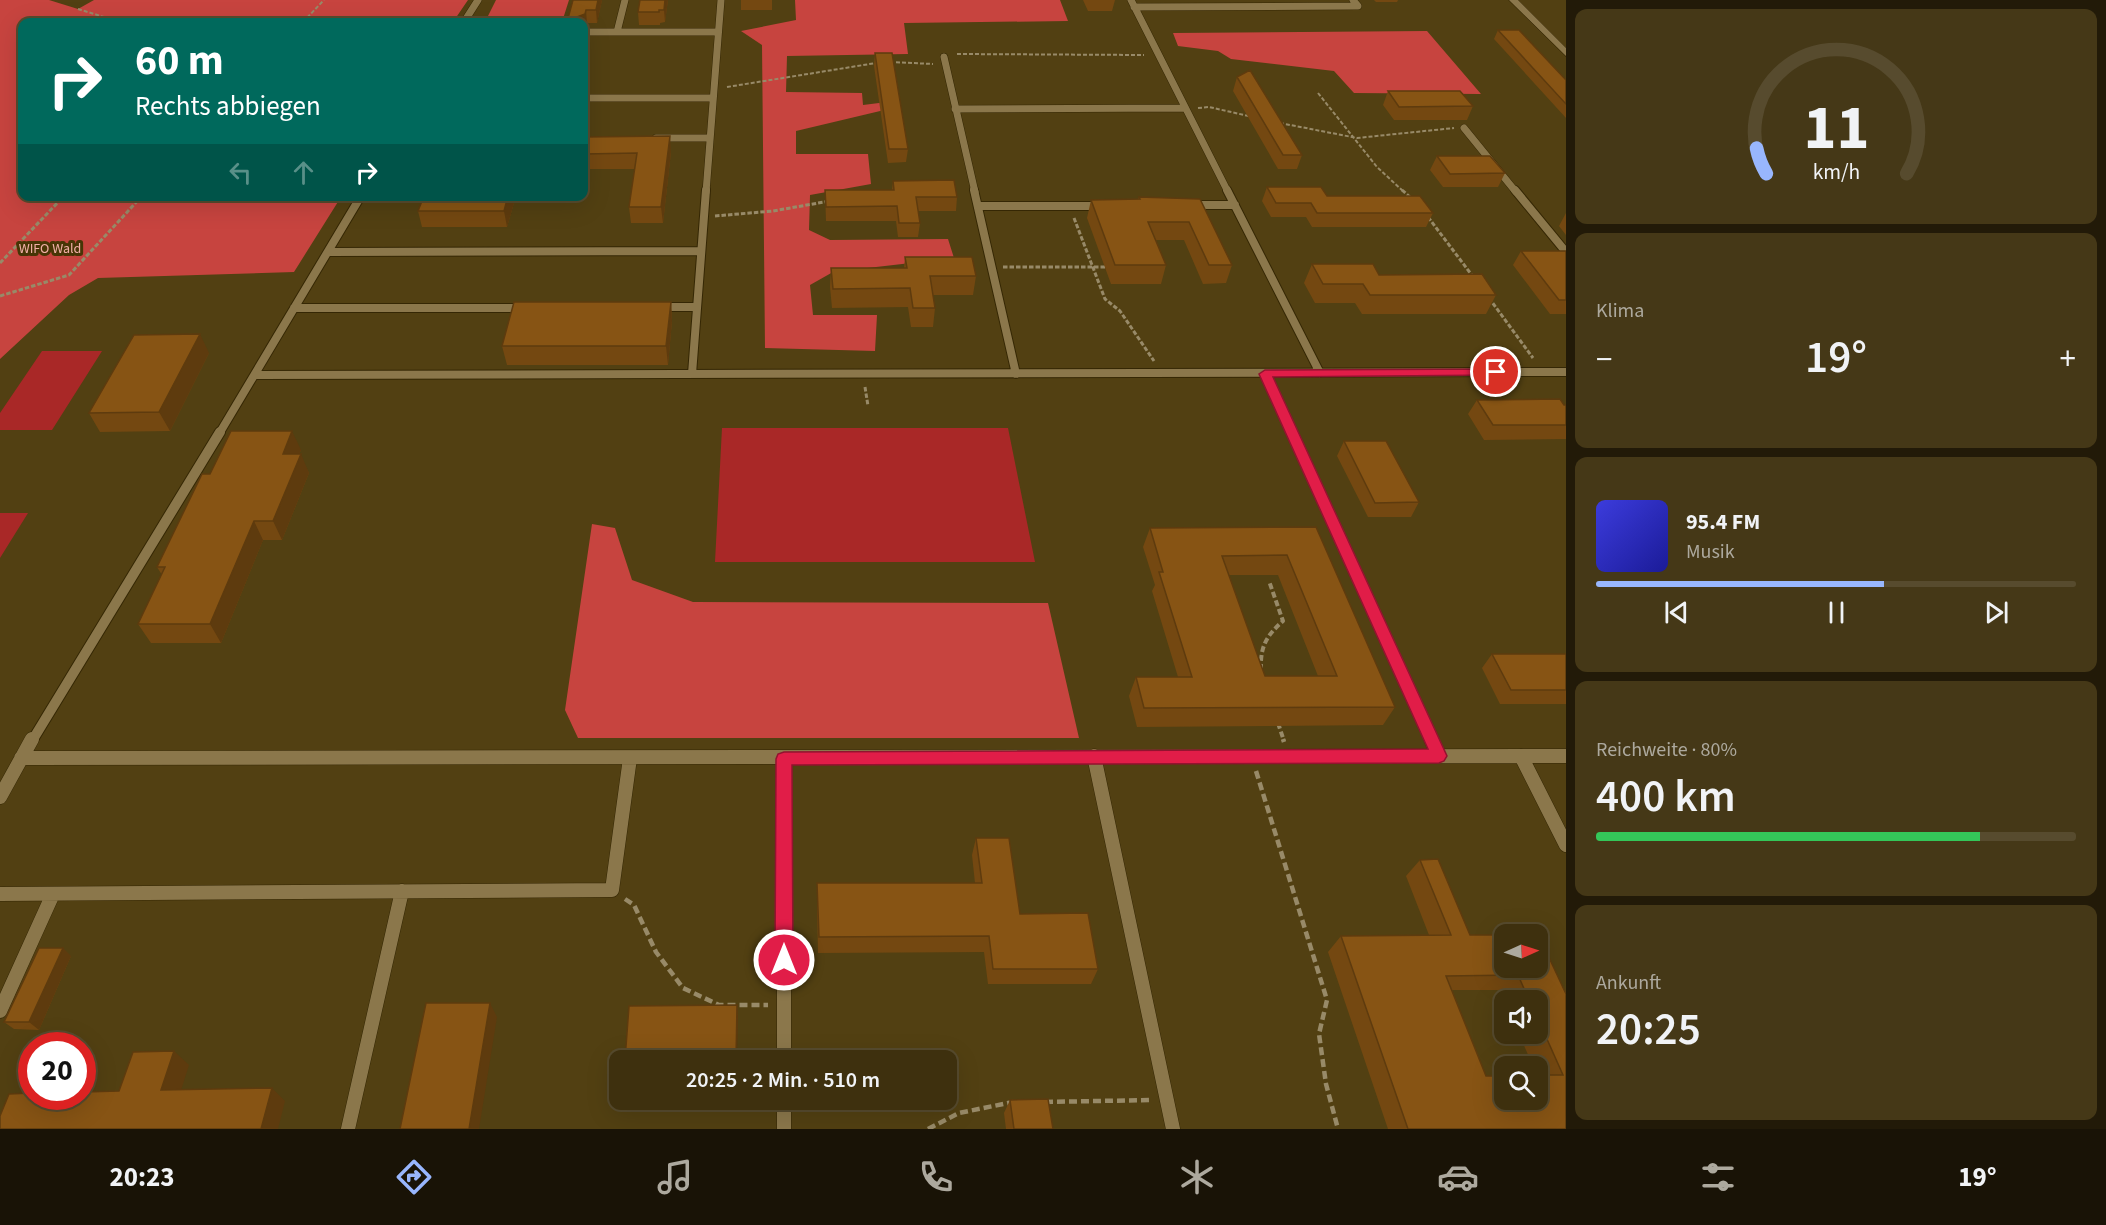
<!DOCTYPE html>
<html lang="de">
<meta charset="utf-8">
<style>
:root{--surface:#3e300e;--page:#453817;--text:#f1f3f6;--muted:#ada99e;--line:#574b2e;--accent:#98b6fd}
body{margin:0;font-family:"Source Sans 3",sans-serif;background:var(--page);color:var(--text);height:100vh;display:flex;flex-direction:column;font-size:22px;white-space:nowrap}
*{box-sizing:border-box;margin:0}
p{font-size:20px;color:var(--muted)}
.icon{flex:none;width:33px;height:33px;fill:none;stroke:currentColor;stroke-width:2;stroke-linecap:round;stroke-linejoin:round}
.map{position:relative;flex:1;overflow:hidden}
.details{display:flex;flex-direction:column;gap:9px;padding:9px;background:#221a08;width:540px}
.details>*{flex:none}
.guide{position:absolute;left:18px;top:18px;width:570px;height:183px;border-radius:12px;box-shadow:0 6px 24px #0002,0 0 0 2px var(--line);background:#00695c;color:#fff;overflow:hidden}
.needle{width:39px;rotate:87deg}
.tools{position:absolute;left:1494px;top:924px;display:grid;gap:12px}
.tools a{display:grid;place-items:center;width:54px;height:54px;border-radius:12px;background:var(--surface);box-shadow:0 6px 24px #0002,0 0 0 2px var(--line);font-size:30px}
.speed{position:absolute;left:18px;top:1032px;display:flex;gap:12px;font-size:30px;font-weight:700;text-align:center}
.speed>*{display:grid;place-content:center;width:78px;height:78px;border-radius:50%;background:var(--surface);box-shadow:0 6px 24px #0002,0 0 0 2px var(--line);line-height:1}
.speed .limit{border:9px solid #d22;background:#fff;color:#111}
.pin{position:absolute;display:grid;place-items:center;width:51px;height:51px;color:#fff;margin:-26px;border:3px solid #fff;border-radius:50%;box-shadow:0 2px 6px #0007}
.me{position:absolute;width:66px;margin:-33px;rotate:0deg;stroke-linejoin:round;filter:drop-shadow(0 0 4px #0008)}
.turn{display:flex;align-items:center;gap:21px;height:126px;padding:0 18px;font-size:27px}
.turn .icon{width:78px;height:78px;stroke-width:2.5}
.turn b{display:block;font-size:42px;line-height:51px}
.lanes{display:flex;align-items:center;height:57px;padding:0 18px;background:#0003;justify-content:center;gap:30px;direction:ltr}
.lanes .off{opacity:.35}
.big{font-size:45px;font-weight:600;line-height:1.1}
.details .widget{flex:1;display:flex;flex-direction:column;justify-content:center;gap:9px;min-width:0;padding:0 21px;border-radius:12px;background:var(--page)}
.details .dial{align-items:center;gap:0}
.dial svg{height:156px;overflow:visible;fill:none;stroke:var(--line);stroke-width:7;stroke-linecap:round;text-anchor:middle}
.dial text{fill:var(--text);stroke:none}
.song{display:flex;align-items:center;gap:18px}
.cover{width:72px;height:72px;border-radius:9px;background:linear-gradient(135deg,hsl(240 70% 55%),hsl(240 70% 35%))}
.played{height:6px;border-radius:3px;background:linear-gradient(90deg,var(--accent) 60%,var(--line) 60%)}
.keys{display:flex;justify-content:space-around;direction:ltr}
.heat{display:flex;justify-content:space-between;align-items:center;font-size:33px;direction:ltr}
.charge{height:9px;border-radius:4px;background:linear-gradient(90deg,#34c759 80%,var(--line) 0)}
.trip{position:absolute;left:609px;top:1050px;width:348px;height:60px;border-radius:12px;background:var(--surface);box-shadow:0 6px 24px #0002,0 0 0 2px var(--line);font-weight:600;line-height:60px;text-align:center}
.tabs{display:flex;height:96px;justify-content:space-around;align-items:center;background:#191306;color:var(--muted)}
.tabs .icon{width:42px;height:42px}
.tabs .on{color:var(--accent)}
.tabs b{font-size:27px;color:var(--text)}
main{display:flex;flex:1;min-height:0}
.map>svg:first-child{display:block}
.green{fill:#a92827}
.forest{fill:#c7443f}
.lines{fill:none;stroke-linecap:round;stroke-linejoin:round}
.service-far3-casing{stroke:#352704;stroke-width:8}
.service-far2-casing{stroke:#352704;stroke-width:10}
.service-far1-casing{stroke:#352704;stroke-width:12}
.service-casing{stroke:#352704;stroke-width:15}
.minor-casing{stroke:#352704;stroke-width:1}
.path-far3{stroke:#988a68;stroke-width:2;stroke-dasharray:4 2;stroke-linecap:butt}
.path-far2{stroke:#988a68;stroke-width:3;stroke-dasharray:4.5 2;stroke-linecap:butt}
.path-far1{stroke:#988a68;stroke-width:4;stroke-dasharray:6 3;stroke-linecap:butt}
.path{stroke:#988a68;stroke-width:4.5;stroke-dasharray:8 4;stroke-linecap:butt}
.service-far3{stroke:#8b774b;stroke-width:7}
.service-far2{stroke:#8b774b;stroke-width:8}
.service-far1{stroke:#8b774b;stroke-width:10}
.service{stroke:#8b774b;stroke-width:14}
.minor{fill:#8b774b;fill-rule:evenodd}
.wall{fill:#744811;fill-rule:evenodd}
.shaded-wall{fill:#5e3b0e}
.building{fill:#875414;stroke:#5e3b0e;stroke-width:1.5;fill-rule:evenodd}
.route{fill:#e11d48;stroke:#92132f;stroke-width:1.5}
.labels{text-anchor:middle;stroke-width:6;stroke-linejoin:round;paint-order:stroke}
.far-park-label{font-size:14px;fill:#f1afa7;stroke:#473505}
</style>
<main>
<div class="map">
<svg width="1566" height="1129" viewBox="0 0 1566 1129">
<rect width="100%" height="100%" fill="#524012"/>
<path class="green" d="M42,351H102L52,430H0V413Z
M722,428H1008L1035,562H715Z
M0,513H28L0,558Z"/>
<path class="forest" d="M0,0H49L78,9L94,0H468L453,22H22V196L341,197L294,272L98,278L69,295L0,359Z
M496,0H569L562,22H485Z
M795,0H1060L1068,21L904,23L908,54L787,56L786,92L862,93L863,105L895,101L897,107L796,131V154H868L871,184L810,195L809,230L830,240L948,239L954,258L833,272L810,285L813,315H877L875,351L765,348L762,45L741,31L796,20Z
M1427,31L1481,94L1354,93L1334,71L1231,59L1218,51L1178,46L1173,33Z
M592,524L615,528L632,580L693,602L1048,603L1079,738H578L565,710Z"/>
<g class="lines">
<defs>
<path id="service-far3" d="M1131,0L1228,192
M1134,7L1358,6L1353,0
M464,22L478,0
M584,32H718
M617,32L625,0
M944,57L975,192
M584,98H713
M955,109L1185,108
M1464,128L1516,192
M656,138H710
M706,192L721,0"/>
<path id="service-far2" d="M974,190L1016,374
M1227,190L1320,373
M1515,190L1566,252
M1190,205H1235
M978,206H1102
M328,252L701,251
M658,307H697
M294,308H526
M692,374L706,190
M1265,374L1292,434
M255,375L1566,372
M219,434L361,196"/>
<path id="service-far1" d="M1292,432L1432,741
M32,741L220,432"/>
<path id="service" d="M1431,739L1439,756
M1094,756L1173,1129
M1521,756L1566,845
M21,758L1566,756
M784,759V1060
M0,797L32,739
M0,894L612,890L630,758
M0,1011L53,894
M784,1100V1129
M348,1129L402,891"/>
<path id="minor" d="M1509,0H1518L1566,48V56Z"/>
</defs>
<use href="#service-far3" class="service-far3-casing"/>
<use href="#service-far2" class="service-far2-casing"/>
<use href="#service-far1" class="service-far1-casing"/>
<use href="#service" class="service-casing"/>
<use href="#minor" class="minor-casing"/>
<path class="path-far3" d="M78,9L120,22
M303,22L324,0
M957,54L1144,55
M890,62L933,64
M727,87L876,63
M1318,93L1377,167L1404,192
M1198,108L1209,107L1253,117
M1280,123L1357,138L1454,128"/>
<path class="path-far2" d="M1402,190L1411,198
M715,216L773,211L830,201
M1428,217L1474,278
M1074,218L1105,299L1120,311L1154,361
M0,263L64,196
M1003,267H1105
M0,296L69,275L142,196
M1489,298L1533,358
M865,387L868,406"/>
<path class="path-far1" d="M1261,670C1260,647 1266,636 1283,621L1269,581
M1278,723L1284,741"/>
<path class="path" d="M1283,739L1284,742
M1256,771L1327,1000L1319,1034L1326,1084L1338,1129
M625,899L634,905L656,952L683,988L719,1005H768
M1045,1102L1151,1100
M928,1129L959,1113L1013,1102"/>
<use href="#service-far3" class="service-far3"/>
<use href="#service-far2" class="service-far2"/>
<use href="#service-far1" class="service-far1"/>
<use href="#service" class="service"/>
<use href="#minor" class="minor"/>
</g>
<path class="wall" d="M573,0H602L597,23H587V26L584,28V22Z
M640,0H668L665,22L660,23V25H639L638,12Z
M741,0H772V10H741Z
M1083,0H1115L1112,11H1088Z
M1374,0H1398L1397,2H1376Z
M1498,30L1566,80V118L1494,39Z
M875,53L908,149L906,162L888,163L874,66Z
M1237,77L1302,155L1297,169H1278L1233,91Z
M1388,91L1473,106L1467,120H1394L1383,105Z
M584,137L671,152L663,223H631L629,207L635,169H584Z
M1437,156L1505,173L1498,187H1443L1430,170Z
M893,181L957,197L956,211H918L920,223L918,237H898L896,221H826L825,190H892Z
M1267,187L1327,196L1433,213L1426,227H1312L1306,217H1271L1262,201Z
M1139,197L1200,199L1232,265L1226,283L1203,284L1184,240H1156L1166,265L1161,284H1111L1087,218L1091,200L1138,199Z
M514,203L507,227H422L418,211Z
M1566,213V235L1559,226Z
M1521,251H1566V314H1550L1513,265Z
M905,257L976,276L973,295H933L935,308L933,327H911L908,307L832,308L830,287L831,268H904Z
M1312,264L1379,275L1496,295L1486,314H1362L1355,303H1315L1304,283Z
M671,302L672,321L668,365H507L502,346Z
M209,353L170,431L100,432L89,413Z
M1477,400L1566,405V439L1484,440L1468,414Z
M1344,441L1419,502L1411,517H1368L1337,456Z
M301,450L299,454L309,473L282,540H263L221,643H151L138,624L162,575L157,567L210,474Z
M1316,527L1395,707L1383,725L1137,727L1129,696L1136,677H1178L1152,591L1155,585L1143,547L1150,528ZM1229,575H1278L1318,676H1265Z
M1492,654H1566V704H1500L1482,668Z
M976,838L1020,914L1098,969L1091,984H988L984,952L818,953L817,900V883H975L972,855Z
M1420,860L1470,935L1566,994V1129H1388L1328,952L1341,936L1429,935L1406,876ZM1452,990H1500L1505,1000H1538V1034H1519L1533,1066H1538V1100L1486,1076Z
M71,956L39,1030L14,1029L4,1022Z
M1010,1100L1053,1129H1006L1004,1113Z"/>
<path class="shaded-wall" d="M598,0H602L597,23L596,10Z
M665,0H668L665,22L664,10Z
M586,10L587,23V26L584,28V22H578L577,17Z
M670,136L671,152L663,223L661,207Z
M508,196H512L514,203L507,227L504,211Z
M671,302L672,321L668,365L666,346Z
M200,334L209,353L170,431L159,412Z
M292,431L301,450L291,473L283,454Z
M301,454L309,473L282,540L273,521Z
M254,521L263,540L221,643L210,624Z
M63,948L71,956L39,1030L29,1022Z
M490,1003L497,1017L479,1129H469Z
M737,1005L738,1016L737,1060H736Z
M174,1051L189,1065L177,1103L161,1090Z
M272,1088L285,1101L278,1129H261Z"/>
<path class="building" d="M573,0H598L596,10H586L585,14L577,17L578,22H567Z
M640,0H665L664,10H659V12H638Z
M1498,30H1519L1566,80V104Z
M875,53H892L908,149H889Z
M1250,70L1302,155H1283L1237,77Z
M1388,91H1460L1473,106L1399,107Z
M670,136L661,207H629L637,153L584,154V137Z
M1437,156H1490L1505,173L1450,174Z
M954,180L957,197H916L920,223H899L897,206L826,207L825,190H894L893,181Z
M1267,187H1321L1327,196H1420L1433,213H1317L1311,203H1276Z
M424,196H508L504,211H418Z
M1139,197L1200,199L1232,265H1209L1189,222H1148L1166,265H1115L1091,200L1140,199Z
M1521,251H1566V300H1559Z
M905,257H972L976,276H930L935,308H913L910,288L833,289L831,268H907Z
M1312,264H1373L1379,275L1482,274L1496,295H1370L1363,284H1323Z
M514,302H671L666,346H502Z
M200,334L159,412L89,413L134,335Z
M1560,399L1564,405H1566V425H1493L1477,400Z
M231,431H292L283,454H301L273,521H254L210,624H138L165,567H157L202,474H210Z
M1344,441H1386L1419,502L1375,503Z
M1316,527L1395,707L1144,708L1136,677H1192L1159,572H1163L1150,528ZM1287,555L1337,676H1265L1222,556Z
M1492,654H1566V690H1511Z
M976,838H1009L1020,914L1088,913L1098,969H993L989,936L819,937L817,883H982Z
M1438,859L1470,935H1504V968H1538V934H1507H1538L1566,994V1129H1408L1341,936L1451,935L1420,860ZM1518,975L1529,1000H1538V1019L1563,1075H1538V1100H1504V1076H1486L1446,976Z
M39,948H63L29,1022H4Z
M426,1003H490L469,1129H400Z
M737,1005L736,1060H625L629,1006Z
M174,1051L161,1090L272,1088L261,1129H0V1116L9,1094L32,1093V1096H82V1092L119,1091L133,1052Z
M1048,1099L1053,1129H1014L1010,1100Z"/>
<path class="route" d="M1496,369L1500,370V375L1273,377L1447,756L1444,761L1439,763L792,765L793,960L791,966L784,969L778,966L775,960L776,759L778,754L784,752L1428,749L1259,374L1265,370Z"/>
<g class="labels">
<g class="far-park-label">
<text x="50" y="253">WIFO Wald</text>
</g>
</g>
</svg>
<div class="tools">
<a><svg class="needle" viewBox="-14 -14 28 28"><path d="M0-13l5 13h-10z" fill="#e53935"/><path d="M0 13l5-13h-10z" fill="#ada99e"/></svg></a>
<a><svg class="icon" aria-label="sound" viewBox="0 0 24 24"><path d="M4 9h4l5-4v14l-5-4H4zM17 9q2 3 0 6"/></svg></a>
<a><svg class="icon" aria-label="search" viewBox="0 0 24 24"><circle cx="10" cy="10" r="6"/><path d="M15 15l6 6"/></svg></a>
</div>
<div class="speed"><div class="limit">20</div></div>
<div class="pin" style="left:1496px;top:372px;background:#d93025"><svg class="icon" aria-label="arrive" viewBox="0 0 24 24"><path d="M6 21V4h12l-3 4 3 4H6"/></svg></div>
<svg class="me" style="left:784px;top:960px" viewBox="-20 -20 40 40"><circle r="17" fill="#e11d48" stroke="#fff" stroke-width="3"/><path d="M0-11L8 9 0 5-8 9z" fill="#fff"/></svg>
<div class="trip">20:25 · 2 Min. · 510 m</div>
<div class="guide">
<div class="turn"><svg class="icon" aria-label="right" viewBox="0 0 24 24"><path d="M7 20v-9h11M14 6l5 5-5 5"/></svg><div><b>60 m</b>Rechts abbiegen</div></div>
<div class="lanes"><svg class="icon off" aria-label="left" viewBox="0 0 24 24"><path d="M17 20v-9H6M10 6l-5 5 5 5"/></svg><svg class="icon off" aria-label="ahead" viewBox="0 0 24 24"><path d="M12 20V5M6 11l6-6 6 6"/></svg><svg class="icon" aria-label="right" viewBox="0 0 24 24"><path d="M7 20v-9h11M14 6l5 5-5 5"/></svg></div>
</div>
</div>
<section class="details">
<div class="widget dial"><svg viewBox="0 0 100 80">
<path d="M14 69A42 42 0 1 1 86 69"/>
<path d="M14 69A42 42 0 0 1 9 56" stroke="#98b6fd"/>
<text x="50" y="56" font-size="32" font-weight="700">11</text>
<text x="50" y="72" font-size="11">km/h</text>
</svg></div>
<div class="widget"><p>Klima</p>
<div class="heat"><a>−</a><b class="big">19°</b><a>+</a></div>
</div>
<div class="widget">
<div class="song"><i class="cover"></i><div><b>95.4 FM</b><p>Musik</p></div></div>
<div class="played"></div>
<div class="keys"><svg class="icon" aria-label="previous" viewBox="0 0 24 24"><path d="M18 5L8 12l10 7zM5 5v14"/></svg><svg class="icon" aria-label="pause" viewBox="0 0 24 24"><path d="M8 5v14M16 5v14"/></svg><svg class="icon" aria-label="next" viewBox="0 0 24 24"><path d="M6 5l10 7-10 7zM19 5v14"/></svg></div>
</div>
<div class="widget"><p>Reichweite · 80%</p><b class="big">400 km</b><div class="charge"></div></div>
<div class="widget"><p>Ankunft</p><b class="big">20:25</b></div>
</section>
</main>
<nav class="tabs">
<b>20:23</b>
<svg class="icon on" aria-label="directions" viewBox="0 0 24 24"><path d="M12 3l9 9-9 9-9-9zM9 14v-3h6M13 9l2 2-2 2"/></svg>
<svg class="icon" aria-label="music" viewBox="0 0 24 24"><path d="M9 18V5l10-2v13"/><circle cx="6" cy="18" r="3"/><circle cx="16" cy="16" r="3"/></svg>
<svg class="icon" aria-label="phone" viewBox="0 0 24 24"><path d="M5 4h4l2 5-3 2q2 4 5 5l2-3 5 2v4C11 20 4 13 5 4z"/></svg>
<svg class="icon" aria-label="climate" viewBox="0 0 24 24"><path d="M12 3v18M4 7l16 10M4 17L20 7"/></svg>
<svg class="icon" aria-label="car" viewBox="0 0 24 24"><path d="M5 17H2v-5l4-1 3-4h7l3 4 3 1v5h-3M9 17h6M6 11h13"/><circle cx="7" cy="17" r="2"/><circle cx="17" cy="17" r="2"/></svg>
<svg class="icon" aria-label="filters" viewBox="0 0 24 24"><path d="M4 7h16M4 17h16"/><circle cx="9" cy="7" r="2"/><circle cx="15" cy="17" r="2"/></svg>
<b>19°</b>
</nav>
